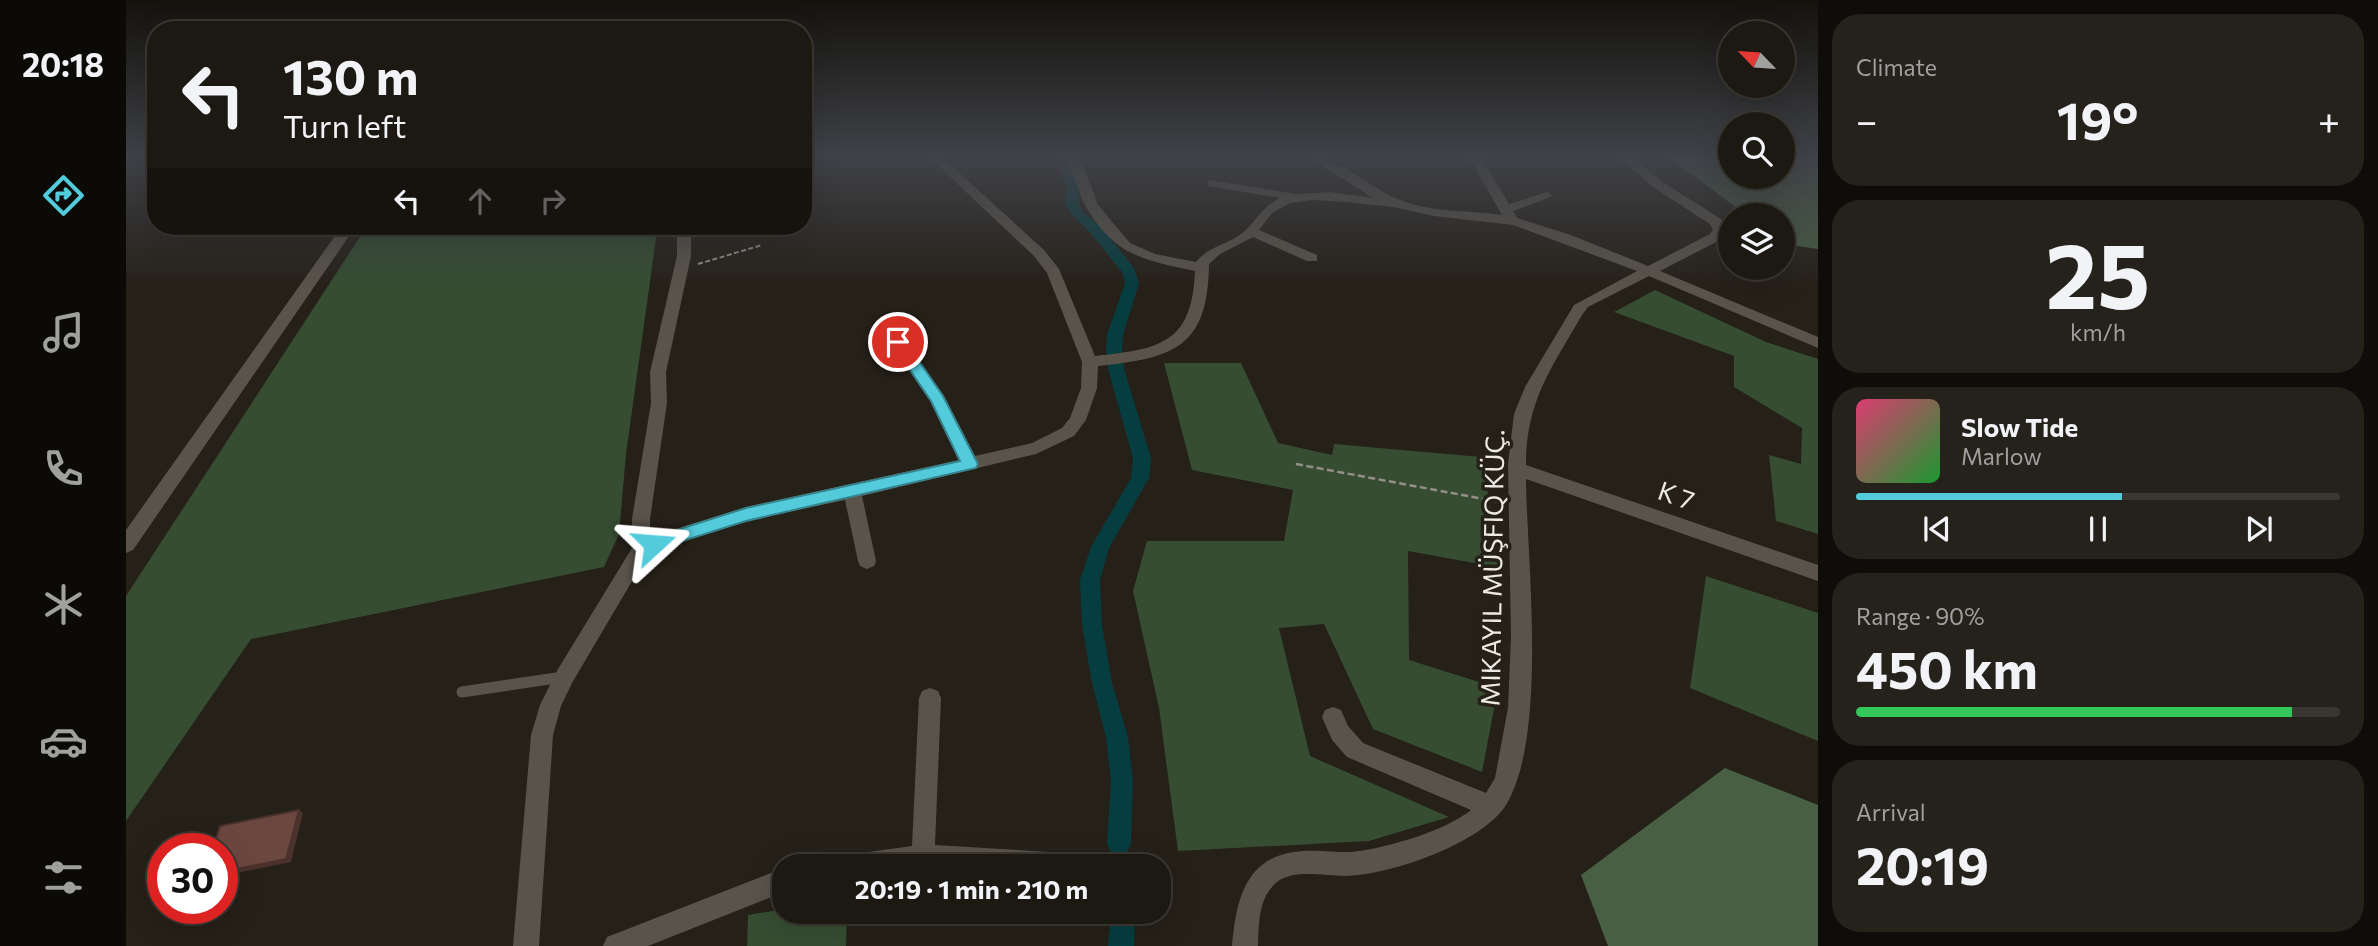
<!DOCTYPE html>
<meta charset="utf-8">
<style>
:root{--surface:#1c1812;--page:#25211b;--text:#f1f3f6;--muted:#a0a09f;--line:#3a3732;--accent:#53cbda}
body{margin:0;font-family:Commissioner,sans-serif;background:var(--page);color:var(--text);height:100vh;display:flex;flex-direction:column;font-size:26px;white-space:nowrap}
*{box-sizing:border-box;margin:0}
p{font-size:23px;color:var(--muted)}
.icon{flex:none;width:38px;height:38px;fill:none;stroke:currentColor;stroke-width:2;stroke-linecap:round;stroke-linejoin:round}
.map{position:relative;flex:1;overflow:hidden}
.side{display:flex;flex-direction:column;gap:14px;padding:14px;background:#0f0d0a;width:560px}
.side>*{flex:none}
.banner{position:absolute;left:21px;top:21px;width:665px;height:214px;border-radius:28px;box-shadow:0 7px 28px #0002,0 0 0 2px var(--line);background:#1c1812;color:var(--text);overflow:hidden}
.needle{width:46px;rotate:295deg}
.tools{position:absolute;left:1592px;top:21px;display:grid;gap:14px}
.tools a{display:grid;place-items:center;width:77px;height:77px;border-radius:50%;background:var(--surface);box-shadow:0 7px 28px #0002,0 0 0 2px var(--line);font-size:35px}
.speed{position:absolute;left:21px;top:833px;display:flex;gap:14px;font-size:35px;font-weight:700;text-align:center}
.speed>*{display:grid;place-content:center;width:91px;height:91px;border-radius:50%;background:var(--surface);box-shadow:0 7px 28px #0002,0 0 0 2px var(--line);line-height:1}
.speed .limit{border:10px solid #d22;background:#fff;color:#111}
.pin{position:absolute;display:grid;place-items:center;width:60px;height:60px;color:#fff;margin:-30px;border:4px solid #fff;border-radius:50%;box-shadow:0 2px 7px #0007}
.me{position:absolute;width:77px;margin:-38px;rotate:71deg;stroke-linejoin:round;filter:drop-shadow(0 0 5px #0008)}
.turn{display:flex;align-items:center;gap:24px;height:147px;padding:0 21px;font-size:32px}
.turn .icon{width:91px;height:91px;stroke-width:2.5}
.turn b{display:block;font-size:49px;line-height:60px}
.lanes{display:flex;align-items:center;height:66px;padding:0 21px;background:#0003;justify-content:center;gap:35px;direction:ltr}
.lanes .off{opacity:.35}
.big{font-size:52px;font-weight:700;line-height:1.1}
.side .widget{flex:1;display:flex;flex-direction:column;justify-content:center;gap:10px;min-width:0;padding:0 24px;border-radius:28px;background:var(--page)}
.side .dial{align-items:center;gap:0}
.dial b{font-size:91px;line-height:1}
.song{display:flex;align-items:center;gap:21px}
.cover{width:84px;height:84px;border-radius:10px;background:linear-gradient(135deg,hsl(340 70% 55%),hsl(130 70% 35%))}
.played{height:7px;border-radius:4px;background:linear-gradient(90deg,var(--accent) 55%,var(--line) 55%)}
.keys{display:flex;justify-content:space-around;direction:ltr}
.heat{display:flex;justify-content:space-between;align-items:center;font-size:38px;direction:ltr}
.charge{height:10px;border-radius:5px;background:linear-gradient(90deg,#34c759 90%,var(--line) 0)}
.trip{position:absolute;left:646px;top:854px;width:399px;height:70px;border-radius:28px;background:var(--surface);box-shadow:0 7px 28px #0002,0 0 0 2px var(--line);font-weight:700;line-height:70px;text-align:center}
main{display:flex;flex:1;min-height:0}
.tab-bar{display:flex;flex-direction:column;width:126px;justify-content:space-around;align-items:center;background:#0b0a07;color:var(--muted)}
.tab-bar .icon{width:49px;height:49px}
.tab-bar .on{color:var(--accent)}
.tab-bar b{font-size:32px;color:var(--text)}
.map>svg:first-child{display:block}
.green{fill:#364d32}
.forest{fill:#485f43}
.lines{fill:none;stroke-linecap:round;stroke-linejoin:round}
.canal{fill:#063d40;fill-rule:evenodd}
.path-far1{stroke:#938f88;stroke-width:2;stroke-dasharray:5 2.5;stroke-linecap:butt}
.path{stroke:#938f88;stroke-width:2.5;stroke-dasharray:7 3.5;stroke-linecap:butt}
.lane{stroke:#59534a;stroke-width:11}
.street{fill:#59534a;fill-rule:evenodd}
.shaded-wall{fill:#4c322c}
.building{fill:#6c473f;stroke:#4c322c;stroke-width:2}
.route{fill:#53cbda;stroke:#36848e;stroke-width:2}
.labels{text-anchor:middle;stroke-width:7;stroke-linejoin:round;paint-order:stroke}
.street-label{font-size:26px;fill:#edeae4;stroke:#252018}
</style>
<main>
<nav class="tab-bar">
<b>20:18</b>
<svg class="icon on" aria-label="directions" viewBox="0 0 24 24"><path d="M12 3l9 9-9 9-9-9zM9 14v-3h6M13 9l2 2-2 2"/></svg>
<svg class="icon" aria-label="music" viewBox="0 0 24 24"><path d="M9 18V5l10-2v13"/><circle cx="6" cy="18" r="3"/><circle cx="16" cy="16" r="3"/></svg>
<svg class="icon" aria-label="phone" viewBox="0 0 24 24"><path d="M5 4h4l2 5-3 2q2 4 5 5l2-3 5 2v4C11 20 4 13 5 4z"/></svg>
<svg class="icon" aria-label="climate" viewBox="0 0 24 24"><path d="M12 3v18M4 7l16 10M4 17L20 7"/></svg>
<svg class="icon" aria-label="car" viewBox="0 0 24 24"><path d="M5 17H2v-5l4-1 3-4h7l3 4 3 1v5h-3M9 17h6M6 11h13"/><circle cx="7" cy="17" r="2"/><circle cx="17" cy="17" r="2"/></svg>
<svg class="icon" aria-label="filters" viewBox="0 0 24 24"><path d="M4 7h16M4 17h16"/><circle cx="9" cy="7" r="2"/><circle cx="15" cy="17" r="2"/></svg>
</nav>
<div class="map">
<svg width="1692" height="946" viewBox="0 0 1692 946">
<rect width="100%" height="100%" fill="#252018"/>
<path class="green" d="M241,226H528L531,231L500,454L493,534L478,567L125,639L0,821V596Z
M1529,290L1640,342L1692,359V534L1650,521L1643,455L1675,464L1676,428L1608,387V356L1488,312Z
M1038,363H1115L1152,443L1206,455L1208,444L1355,457L1376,568L1282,551L1283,660L1372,688L1356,772L1247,729L1198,624L1153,628L1184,756L1323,817L1243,841L1052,851L1033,708L1007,591L1021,541H1158L1167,490L1066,470Z
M1580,576L1692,613V741L1564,688Z
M658,909V912H721L720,946H621L622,915Z"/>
<path class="forest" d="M1543,157H1605V177H1657V157H1692V249L1665,245L1657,239V215H1620Z
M1599,768L1692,805V946H1482L1455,875Z"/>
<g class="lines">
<path class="canal" d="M929,157H941L952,185L953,203L957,212L974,226L1008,268L1013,283L997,335L996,351L998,369L1025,458L1023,478L983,548L974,580L976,625L986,683L1002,737L1007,782L1005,844L1001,852L993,856L985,852L981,844L985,782L980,737L966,683L956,625L954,580L965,547L1005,478L1007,458L982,369L980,351L981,335L999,283L996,272L964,232L945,214L939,203L940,185Z
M985,912H1009L1008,946H982Z"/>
<path class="path-far1" d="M572,264L636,245"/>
<path class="path" d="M1170,464L1374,502"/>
<path class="lane" d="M336,692L437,677"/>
<path class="street" d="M803,157H816L918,250L933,269L969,356C1034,349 1066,344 1069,271C1018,260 989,256 960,207C951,191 949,173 938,157H950L959,170L972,205L1004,243L1029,254L1070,262C1082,247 1097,246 1112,236C1129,225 1133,208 1154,198L1082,186V180L1171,194L1204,192L1247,198L1183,157C1215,157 1247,192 1280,202C1311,213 1345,210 1376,215L1343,157H1355L1383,204L1421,192L1427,196L1387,211L1391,218L1445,235L1522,266L1584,234L1587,230L1584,224L1527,187L1492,157H1506L1535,181L1595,219L1601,230L1594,240L1534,271L1692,337V348L1523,276L1462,307L1456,315C1425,369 1400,401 1400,465L1692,565V581L1400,479C1401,562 1422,735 1380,805C1355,844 1264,875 1219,876C1199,876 1168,869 1151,882C1132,898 1133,923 1132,946H1106C1110,903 1118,859 1168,852C1186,849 1205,852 1223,852C1256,850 1319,831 1345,810L1221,757L1206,740L1196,717L1199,710L1207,707L1215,710L1222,726L1237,743L1360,793L1369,778L1382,708L1385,637L1382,464L1388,414L1399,387L1448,305L1511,271L1387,225L1308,216L1268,207L1220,202L1188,200L1164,203L1146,213L1133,230L1191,255V261H1181L1127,237L1094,254L1083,264C1082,348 1048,358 972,366L971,388L960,420L948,436L910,454L736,496L750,561L748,566L741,569L734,566L732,561L719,500C652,514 585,527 522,554L446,683L435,706L427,735L413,946H387L405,735L414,705L432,669L506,548V519L525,403L524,372L551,256V226H565V256L540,372L541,403L524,519V537L620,507L833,460L805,402L764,342L767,338H777L818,396L849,456L906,443L936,428L944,418L955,388L956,362L921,273L908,256Z
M216,226H230L7,550L0,553V530Z
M804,688L812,691L815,698L809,845L939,853L947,857L950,866H716L720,858L728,854L786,846L793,698L796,691Z
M658,868V892L522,946H477L481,937Z"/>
</g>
<path class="shaded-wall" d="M173,810L177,813L165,862L96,876V872Z"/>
<path class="building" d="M173,810L160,859L96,872V849H87L94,826Z"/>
<linearGradient id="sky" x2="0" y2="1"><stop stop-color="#14120d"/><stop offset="0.54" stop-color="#404248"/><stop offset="1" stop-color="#404248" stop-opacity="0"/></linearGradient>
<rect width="1692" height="289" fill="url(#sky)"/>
<path class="route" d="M772,337L777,338L817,396L852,464L850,468L620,521L528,550L522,548L519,544L522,539L620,508L834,461L805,401L765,342Z"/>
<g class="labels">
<g class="street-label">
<text transform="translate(1550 496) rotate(19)" y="9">K 7</text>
<text transform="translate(1367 568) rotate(-89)" y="9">MIKAYIL MÜŞFIQ KÜÇ.</text>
</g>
</g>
</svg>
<div class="tools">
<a><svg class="needle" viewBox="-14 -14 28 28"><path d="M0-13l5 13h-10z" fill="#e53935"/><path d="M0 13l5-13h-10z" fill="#a0a09f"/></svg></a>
<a><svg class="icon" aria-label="search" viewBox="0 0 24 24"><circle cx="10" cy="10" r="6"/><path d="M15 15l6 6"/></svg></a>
<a><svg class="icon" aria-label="layers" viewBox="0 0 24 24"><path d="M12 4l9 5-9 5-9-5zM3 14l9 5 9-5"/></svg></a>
</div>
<div class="speed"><div class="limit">30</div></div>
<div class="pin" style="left:772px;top:342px;background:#d93025"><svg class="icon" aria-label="arrive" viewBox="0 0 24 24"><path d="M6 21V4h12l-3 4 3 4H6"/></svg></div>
<svg class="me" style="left:528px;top:544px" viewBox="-20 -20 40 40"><path d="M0-17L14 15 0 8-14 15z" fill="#53cbda" stroke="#fff" stroke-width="4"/></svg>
<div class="trip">20:19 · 1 min · 210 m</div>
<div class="banner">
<div class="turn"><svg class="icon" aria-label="left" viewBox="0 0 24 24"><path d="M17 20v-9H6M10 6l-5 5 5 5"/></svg><div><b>130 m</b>Turn left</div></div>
<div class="lanes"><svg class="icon" aria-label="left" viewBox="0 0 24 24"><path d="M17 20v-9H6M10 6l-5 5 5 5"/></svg><svg class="icon off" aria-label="ahead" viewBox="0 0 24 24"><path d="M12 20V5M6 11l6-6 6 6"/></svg><svg class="icon off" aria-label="right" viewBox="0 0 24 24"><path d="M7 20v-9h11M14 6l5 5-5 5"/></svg></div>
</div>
</div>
<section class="side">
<div class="widget"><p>Climate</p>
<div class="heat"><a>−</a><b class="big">19°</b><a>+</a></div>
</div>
<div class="widget dial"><b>25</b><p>km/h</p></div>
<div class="widget">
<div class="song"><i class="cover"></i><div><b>Slow Tide</b><p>Marlow</p></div></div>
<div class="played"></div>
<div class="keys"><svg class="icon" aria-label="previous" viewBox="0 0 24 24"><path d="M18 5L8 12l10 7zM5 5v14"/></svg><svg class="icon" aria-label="pause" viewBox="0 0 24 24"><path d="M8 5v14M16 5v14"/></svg><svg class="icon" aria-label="next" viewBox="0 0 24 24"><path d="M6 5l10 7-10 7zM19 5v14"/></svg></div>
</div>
<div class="widget"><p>Range · 90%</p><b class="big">450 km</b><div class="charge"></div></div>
<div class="widget"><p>Arrival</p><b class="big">20:19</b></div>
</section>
</main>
